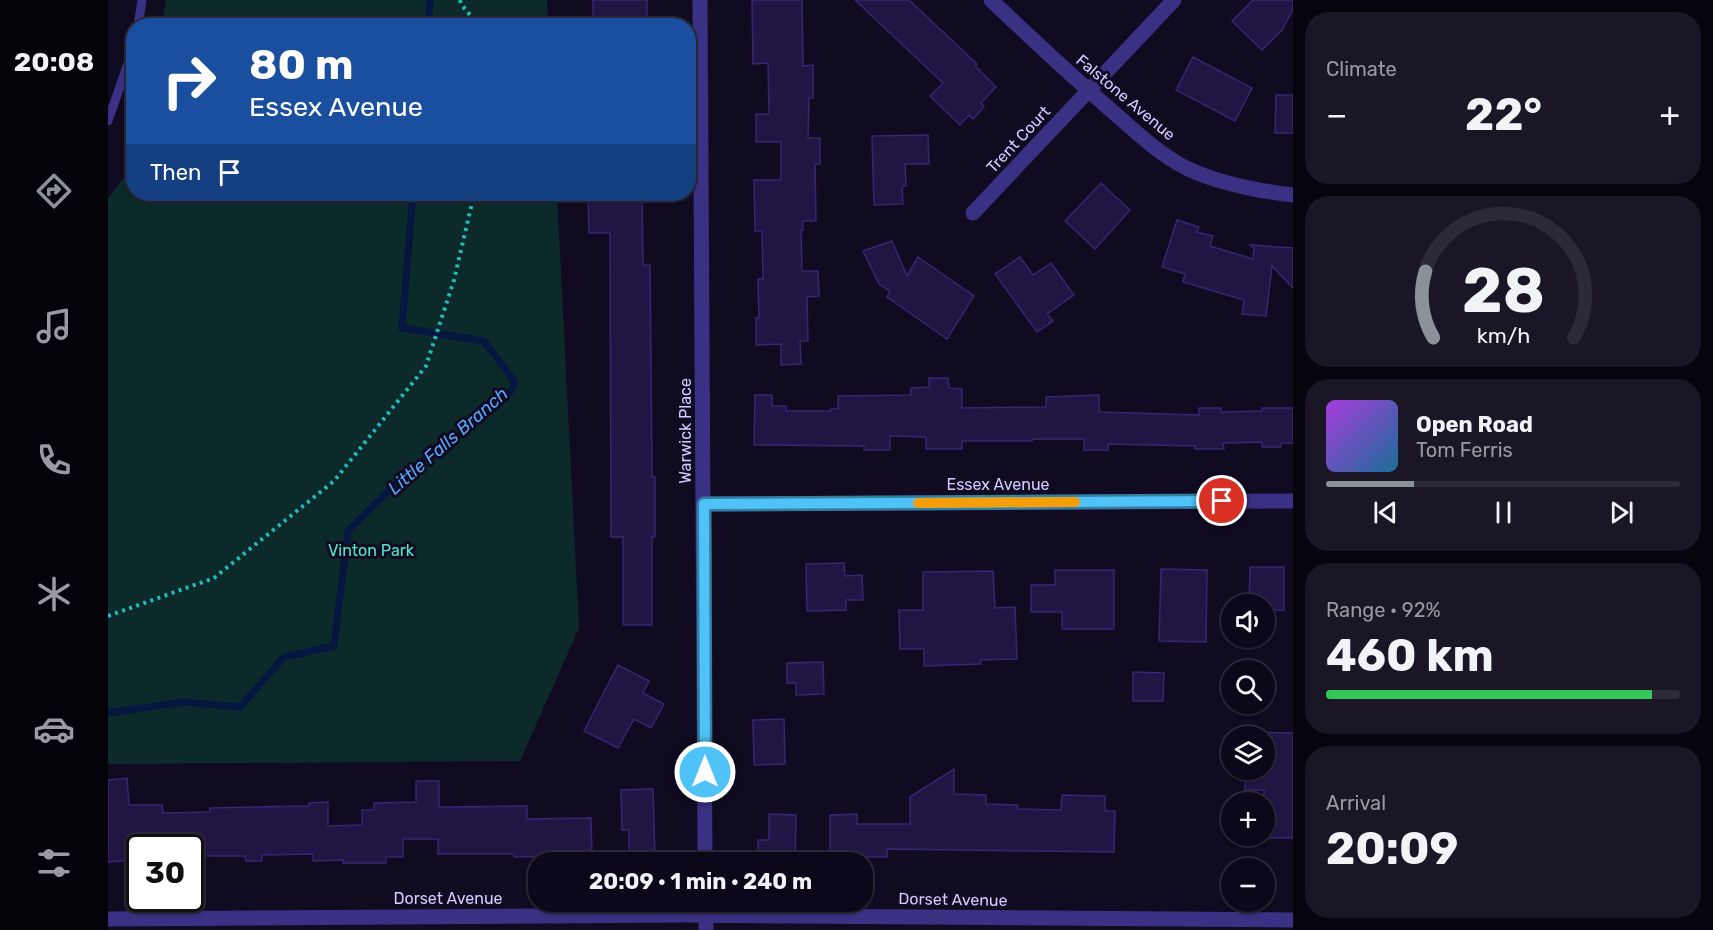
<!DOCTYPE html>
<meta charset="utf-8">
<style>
:root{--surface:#0c0819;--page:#1a1626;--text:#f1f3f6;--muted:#9a9aa2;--line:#2c2938;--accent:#8c9099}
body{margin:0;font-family:Rubik,sans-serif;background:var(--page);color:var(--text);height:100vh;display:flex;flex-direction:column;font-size:22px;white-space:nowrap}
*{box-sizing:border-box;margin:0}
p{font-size:20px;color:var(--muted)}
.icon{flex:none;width:33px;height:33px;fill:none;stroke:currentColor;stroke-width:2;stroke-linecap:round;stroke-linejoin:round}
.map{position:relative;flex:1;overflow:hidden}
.details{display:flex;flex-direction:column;gap:12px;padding:12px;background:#07040e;width:420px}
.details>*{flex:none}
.guide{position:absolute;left:18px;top:18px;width:570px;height:183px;border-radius:24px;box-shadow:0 2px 4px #0004,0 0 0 2px var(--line);background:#1a4fa0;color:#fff;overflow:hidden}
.tools{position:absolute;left:1113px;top:594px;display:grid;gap:12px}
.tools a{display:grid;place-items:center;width:54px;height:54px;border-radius:50%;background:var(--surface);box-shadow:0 2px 4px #0004,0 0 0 2px var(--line);font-size:30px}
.speed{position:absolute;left:18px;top:834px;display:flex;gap:12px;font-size:30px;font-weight:700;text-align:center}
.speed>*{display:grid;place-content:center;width:78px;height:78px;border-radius:50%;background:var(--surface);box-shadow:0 2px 4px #0004,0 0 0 2px var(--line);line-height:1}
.speed .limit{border:3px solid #111;border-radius:9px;background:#fff;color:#111}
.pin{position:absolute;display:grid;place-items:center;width:51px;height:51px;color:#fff;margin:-26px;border:3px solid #fff;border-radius:50%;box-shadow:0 2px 6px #0007}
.me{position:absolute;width:66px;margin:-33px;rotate:0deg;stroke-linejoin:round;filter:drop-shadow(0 0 4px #0008)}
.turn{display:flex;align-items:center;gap:21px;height:126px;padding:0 24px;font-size:27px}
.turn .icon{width:78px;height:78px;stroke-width:2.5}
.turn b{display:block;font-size:42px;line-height:51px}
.then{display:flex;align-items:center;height:57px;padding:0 24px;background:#0003;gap:12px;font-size:22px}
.big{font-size:45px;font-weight:700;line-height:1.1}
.details .card{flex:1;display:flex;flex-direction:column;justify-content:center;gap:9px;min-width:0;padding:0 21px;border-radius:24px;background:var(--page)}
.details .dial{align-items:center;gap:0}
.dial svg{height:156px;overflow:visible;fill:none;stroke:var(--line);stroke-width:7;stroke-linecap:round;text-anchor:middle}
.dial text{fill:var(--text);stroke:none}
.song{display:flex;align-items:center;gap:18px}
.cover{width:72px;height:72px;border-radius:9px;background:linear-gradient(135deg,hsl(280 70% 55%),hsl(200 70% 35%))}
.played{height:6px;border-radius:3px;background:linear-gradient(90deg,var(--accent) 25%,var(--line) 25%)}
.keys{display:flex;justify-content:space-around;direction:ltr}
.heat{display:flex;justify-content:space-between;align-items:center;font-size:33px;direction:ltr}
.charge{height:9px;border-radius:4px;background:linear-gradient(90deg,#34c759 92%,var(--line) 0)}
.trip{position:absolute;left:420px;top:852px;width:345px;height:60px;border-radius:24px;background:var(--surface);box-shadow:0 2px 4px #0004,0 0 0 2px var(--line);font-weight:700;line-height:60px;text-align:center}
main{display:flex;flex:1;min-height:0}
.tabs{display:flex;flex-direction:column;width:108px;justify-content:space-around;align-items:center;background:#05030a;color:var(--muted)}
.tabs .icon{width:42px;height:42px}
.tabs .current{color:var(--accent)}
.tabs b{font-size:27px;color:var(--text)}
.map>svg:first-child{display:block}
.green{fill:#0d2a2b}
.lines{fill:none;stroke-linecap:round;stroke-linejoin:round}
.stream{stroke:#051640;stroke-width:7}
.building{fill:#211543;stroke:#392572;stroke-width:1.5}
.path{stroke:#2bb;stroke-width:4;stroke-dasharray:3 4.5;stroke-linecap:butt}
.lane{stroke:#3a3184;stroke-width:9}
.street{stroke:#3a3184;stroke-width:15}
.route-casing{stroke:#337fa1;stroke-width:15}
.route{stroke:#4fc3f7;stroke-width:10}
.slow{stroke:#f59e0b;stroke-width:10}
.labels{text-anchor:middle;stroke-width:6;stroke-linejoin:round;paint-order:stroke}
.street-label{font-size:16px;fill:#d4caff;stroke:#100b21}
.park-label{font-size:16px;fill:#4ceacc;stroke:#100b21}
.water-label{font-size:18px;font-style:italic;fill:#58a7ff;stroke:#100b21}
</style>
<main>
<nav class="tabs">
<b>20:08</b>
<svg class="icon current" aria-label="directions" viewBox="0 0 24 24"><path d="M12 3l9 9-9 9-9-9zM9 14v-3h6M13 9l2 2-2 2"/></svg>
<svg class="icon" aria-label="music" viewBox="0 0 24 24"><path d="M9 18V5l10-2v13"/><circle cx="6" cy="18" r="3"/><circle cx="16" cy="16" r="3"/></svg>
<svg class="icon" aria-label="phone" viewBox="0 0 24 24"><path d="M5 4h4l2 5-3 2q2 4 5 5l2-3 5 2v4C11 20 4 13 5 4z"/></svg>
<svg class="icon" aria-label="climate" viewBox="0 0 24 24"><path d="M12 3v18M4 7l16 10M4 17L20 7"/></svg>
<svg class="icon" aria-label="car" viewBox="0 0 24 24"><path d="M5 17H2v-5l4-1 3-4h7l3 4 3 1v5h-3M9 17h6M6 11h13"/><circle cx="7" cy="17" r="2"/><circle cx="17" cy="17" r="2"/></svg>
<svg class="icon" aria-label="filters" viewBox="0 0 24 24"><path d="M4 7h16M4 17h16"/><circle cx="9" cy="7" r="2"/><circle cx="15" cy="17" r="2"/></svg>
</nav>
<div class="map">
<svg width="1185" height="930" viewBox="0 0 1185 930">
<rect width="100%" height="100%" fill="#100b21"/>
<path class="green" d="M58,0H439L440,25H54Z
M25,167L26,194H449L471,628L412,761L0,764V198Z"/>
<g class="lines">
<path class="stream" d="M320,26L322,0
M0,713L76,702L132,707L176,657L226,646L240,531L303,469L356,432L390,404L402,392L407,382L376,341L294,328L305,194"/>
</g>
<path class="building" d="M485,0H539V26H485Z
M644,0H694L695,66L705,65V98H701L700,138H712V164H707L708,221H695V230H693L694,271H710L711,296L699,297L700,341H692L693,364L673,365V344L648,345V318H651L650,279H655L654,231H647L646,180H673V142H648V114H661L660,63L645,64Z
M747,0H801L869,64L867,66L888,87L873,103L876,107L865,119L861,115L852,125L822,96L835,83Z
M1145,0H1185V9L1174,30L1154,50L1124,21Z
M1085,57L1144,88L1127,121L1068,90Z
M1168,95H1185V133H1167Z
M820,135L821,164H797L798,186H794L795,204L766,205L764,136Z
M993,183L1022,210L987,249L957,221Z
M480,194H534L535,265H542L544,477H547V537H544V625H515V537H503L502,233H481Z
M1069,220L1091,227L1089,232L1105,236L1102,246L1145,259L1146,248L1142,245L1185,248V288L1164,266L1158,316L1134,314L1136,300L1075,282L1077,274L1054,267Z
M784,241L799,276L810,257L866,296L839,339L779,297L782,291L771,284L755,251Z
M912,257L925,275L943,263L966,295L939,314L945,321L929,332L887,274Z
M821,378H840L841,388L854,389V408L938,407V397L991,395V412L1091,415V408H1113V412L1154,411V408H1185V443H1173V447H1154V442L1115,443L1116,449H1087V446L1000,444V450H976V439H924V441H854V449H818V437L782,436V450H756V446L646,445L647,395H664V406H678V411H723V409H730V396L803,395V388L821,387Z
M736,563L737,576L754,575L755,600H738V610L699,611L698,564Z
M1142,567H1176V610H1156V604H1141Z
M1053,569L1099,570L1098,642L1051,641Z
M947,570H1006V629H954V612H923V585H947Z
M885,571L887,608L907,607L909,659L872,660L873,664L816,666V649H792L791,610H815V572Z
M715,662L716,694L688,695V683H679V663Z
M510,665L541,681L535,693L556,704L543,728L526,719L510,748L476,731Z
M1025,672L1056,673L1055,701H1025Z
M676,719L677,764L646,765L645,720Z
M1138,732L1185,733V838H1156V790H1137L1138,770H1156V736H1138Z
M846,769V794L878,795V804L910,805L909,809L953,810L954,795L997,796V811H1007L1006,852L779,849V857H749V862H722V815L749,814V824H802V797Z
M19,778L21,805H54L55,813L102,812V808L201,806V803L220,802V826L254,825V810H266V803L308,802V781H331V807L419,806V819L483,818L484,856L406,857V854H330V839H295V857H278V863H235V860L205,861V854L154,855V861H138L137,856H82V848H23L24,860L0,862V780Z
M545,789L547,856L521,857V830H514L513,790Z
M661,814L688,815L687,862H650V840H661Z"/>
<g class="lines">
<path class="path" d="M352,0L353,4L367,21V26
M0,616L106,578L226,481L318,366L346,280L364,203L363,194"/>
<path class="lane" d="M30,26L34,0
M0,121L26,46"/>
<path class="street" d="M592,0L597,862
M883,0C925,40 968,80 1012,118C1035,138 1058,160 1087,172C1118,185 1151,191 1185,195
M865,213L1066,0
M595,504L1185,501
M598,902V930
M0,919L577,915L1185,920"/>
</g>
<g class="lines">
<defs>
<path id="route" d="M597,772L596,504L1114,501"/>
</defs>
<use href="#route" class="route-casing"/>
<use href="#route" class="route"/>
<path class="slow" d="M810,503L967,502"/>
</g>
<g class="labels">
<g class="street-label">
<text transform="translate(1018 97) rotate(40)" y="6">Falstone Avenue</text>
<text transform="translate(910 139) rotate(-47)" y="6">Trent Court</text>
<text transform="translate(577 431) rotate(-90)" y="6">Warwick Place</text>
<text x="890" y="490">Essex Avenue</text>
<text x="340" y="904">Dorset Avenue</text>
<text transform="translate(845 899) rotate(1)" y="6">Dorset Avenue</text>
</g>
<g class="park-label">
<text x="263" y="556">Vinton Park</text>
</g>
<g class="water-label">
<text transform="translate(340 441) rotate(-41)" y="6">Little Falls Branch</text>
</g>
</g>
</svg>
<div class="tools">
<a><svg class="icon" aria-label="sound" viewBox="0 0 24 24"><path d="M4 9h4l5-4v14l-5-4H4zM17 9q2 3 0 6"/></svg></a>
<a><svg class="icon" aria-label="search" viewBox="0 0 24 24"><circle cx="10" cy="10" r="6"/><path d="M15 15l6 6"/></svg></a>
<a><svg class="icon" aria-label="layers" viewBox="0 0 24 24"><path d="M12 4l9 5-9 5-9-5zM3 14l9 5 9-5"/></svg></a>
<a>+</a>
<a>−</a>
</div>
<div class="speed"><div class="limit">30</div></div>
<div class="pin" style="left:1114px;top:501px;background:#d93025"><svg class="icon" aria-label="arrive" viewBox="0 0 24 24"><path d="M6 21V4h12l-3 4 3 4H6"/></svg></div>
<svg class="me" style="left:597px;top:772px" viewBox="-20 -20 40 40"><circle r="17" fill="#4fc3f7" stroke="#fff" stroke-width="3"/><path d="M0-11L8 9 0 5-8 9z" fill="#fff"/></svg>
<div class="trip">20:09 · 1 min · 240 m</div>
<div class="guide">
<div class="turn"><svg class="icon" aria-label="right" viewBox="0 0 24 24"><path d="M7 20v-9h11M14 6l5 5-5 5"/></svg><div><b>80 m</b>Essex Avenue</div></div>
<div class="then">Then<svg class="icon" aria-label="arrive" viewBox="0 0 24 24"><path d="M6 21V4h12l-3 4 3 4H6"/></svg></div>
</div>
</div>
<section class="details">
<div class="card"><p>Climate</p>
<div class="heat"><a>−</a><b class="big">22°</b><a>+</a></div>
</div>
<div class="card dial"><svg viewBox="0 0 100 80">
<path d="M14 69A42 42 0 1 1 86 69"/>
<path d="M14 69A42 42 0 0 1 10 35" stroke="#8c9099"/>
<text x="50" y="56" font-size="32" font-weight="700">28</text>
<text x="50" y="72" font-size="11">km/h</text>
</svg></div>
<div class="card">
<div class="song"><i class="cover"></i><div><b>Open Road</b><p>Tom Ferris</p></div></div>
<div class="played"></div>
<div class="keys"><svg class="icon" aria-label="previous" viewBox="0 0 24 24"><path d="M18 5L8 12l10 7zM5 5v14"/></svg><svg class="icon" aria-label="pause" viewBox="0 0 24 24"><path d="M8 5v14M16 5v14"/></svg><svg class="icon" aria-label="next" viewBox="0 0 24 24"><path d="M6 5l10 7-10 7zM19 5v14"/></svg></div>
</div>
<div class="card"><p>Range · 92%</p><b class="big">460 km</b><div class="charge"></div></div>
<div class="card"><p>Arrival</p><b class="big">20:09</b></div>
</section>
</main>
